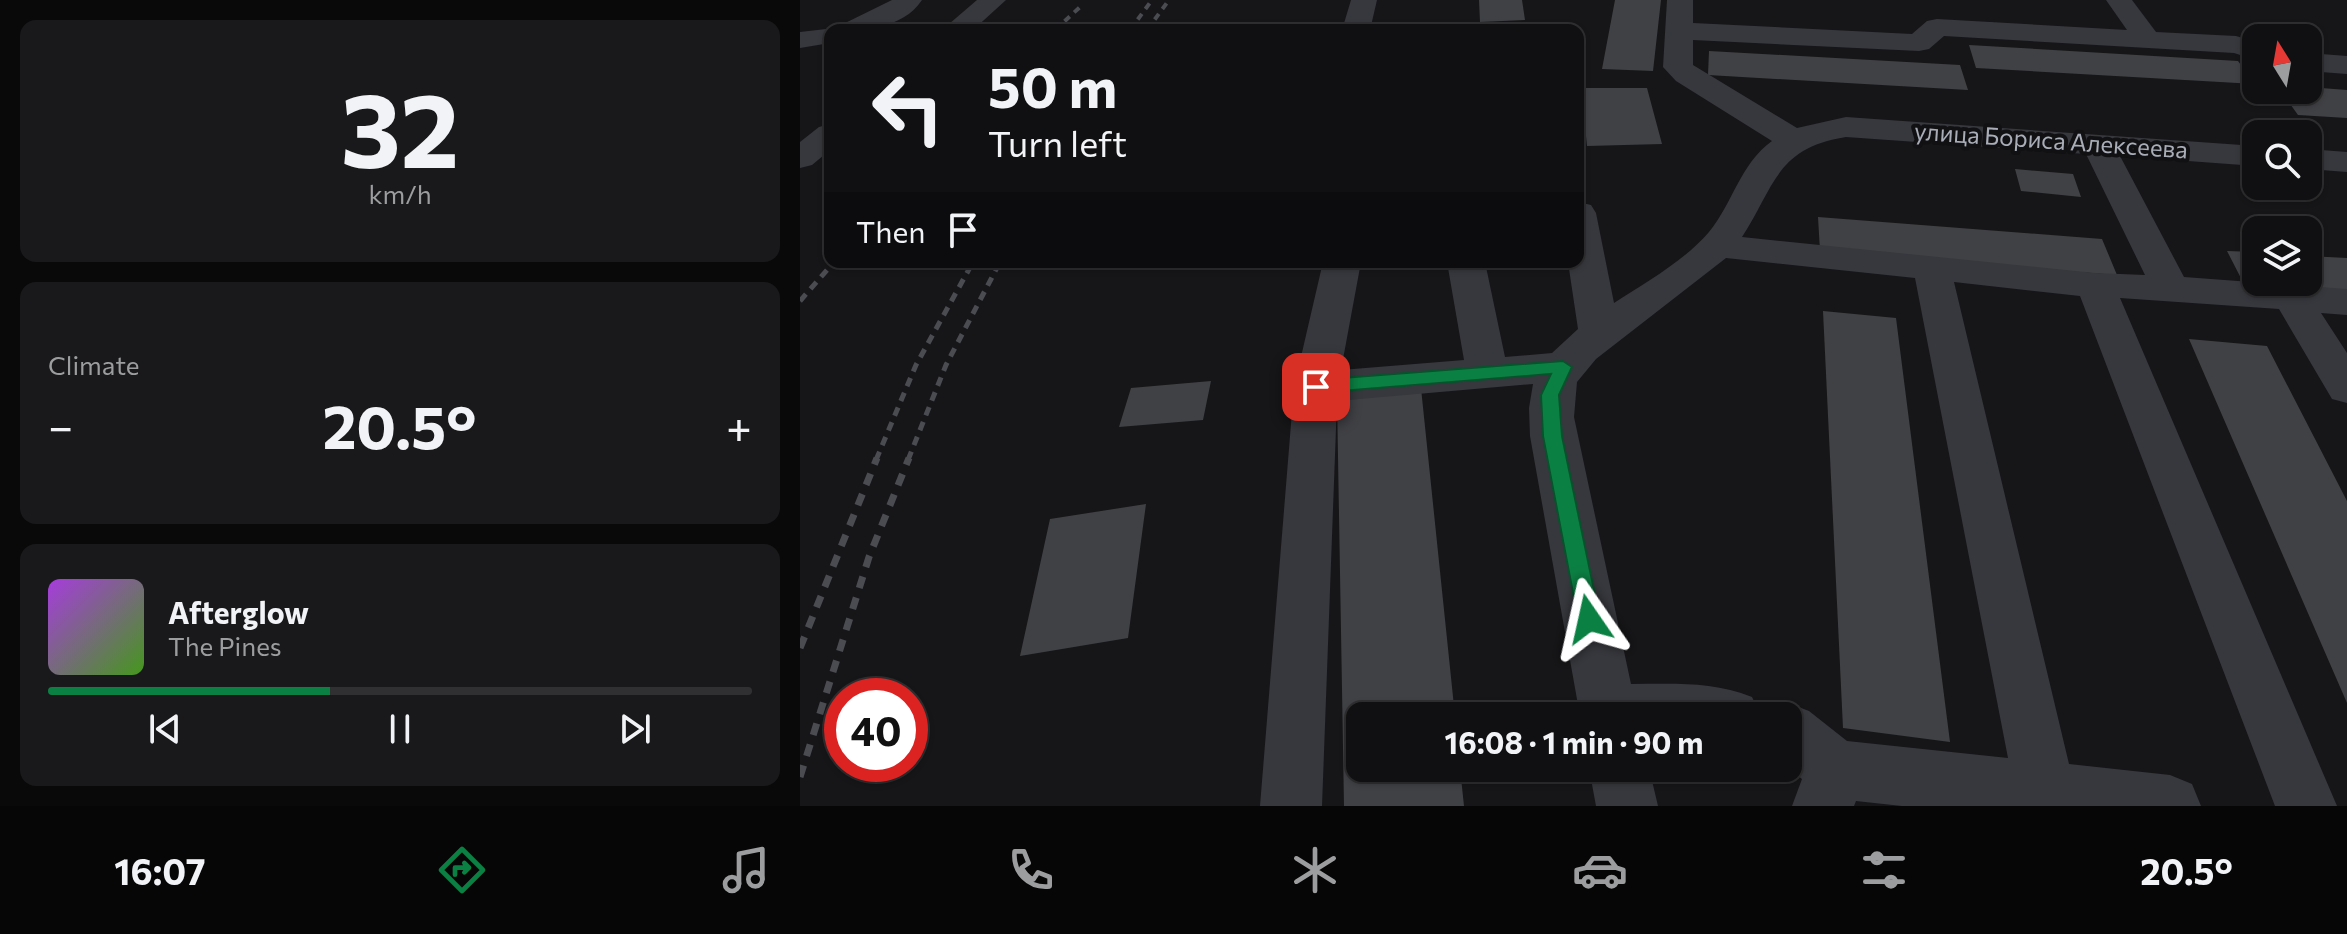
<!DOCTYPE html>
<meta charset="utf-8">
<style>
:root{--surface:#101012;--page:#19191b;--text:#f1f3f6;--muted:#9c9d9f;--line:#303032;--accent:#0b8043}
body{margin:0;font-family:Commissioner,sans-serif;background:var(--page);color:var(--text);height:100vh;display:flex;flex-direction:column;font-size:30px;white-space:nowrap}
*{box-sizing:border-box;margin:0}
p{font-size:26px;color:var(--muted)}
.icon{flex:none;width:44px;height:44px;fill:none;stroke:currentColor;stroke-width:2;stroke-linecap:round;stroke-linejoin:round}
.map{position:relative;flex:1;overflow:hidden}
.side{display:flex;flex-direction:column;gap:20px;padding:20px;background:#09090a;width:800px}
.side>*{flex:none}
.top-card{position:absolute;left:24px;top:24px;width:760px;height:244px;border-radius:16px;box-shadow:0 2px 6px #0004,0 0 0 2px var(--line);background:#101012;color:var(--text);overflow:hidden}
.needle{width:52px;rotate:349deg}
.buttons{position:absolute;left:1442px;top:24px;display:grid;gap:16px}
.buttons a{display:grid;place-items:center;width:80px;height:80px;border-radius:16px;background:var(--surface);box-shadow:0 2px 6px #0004,0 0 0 2px var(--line);font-size:40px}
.speed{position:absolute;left:24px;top:678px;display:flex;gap:16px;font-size:40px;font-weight:700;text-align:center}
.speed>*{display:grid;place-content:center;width:104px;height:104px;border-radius:50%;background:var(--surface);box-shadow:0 2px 6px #0004,0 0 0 2px var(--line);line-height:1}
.speed .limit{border:12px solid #d22;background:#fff;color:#111}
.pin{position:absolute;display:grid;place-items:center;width:68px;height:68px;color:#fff;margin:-34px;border-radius:16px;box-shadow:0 4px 12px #0006}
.me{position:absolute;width:88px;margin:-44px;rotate:349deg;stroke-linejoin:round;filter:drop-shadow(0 0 6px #0008)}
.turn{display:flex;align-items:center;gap:28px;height:168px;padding:0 32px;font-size:36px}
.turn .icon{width:104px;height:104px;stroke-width:2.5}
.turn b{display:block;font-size:56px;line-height:68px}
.then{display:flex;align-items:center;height:76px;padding:0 32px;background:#0003;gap:16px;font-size:30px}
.big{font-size:60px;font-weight:700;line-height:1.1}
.side .card{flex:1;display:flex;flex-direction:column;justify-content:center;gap:12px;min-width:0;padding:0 28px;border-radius:16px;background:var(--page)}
.side .dial{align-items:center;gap:0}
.dial b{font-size:104px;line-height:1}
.song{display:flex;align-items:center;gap:24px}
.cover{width:96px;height:96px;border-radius:12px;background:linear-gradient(135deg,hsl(280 70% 55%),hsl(100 70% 35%))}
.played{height:8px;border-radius:4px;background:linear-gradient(90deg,var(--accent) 40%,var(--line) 40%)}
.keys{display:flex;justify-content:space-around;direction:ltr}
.heat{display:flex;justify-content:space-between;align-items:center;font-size:44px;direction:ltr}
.trip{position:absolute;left:546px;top:702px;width:456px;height:80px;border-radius:16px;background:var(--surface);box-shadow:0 2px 6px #0004,0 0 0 2px var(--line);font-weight:700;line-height:80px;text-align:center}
.dock{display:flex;height:128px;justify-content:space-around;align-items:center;background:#060607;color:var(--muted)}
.dock .icon{width:56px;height:56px}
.dock .on{color:var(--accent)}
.dock b{font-size:36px;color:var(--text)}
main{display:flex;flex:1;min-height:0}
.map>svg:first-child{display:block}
.building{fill:#404145}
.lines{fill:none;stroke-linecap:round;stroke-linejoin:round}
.minor{fill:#37383d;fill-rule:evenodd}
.rail-far2{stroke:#4a4c52;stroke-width:4;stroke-dasharray:7 6;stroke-linecap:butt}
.rail-far1{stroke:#4a4c52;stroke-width:5;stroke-dasharray:9 7;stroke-linecap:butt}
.rail{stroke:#4a4c52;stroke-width:7;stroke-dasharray:12 10;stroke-linecap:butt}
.route{fill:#0b8043;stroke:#07532c;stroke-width:2}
.labels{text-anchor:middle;stroke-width:8;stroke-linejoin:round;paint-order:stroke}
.far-street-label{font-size:24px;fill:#a8adb8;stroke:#111113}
</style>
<main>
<section class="side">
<div class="card dial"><b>32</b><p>km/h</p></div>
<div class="card"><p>Climate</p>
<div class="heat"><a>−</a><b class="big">20.5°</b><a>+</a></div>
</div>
<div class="card">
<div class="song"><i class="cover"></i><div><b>Afterglow</b><p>The Pines</p></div></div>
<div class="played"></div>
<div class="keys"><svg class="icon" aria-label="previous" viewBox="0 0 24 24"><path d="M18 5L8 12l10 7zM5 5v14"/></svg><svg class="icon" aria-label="pause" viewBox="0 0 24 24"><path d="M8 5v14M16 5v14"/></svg><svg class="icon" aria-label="next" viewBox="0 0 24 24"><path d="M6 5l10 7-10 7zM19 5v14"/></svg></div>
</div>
</section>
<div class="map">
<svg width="1547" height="806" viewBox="0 0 1547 806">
<rect width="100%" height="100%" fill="#161618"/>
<path class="building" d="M679,0H722L725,20L680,22Z
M815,0H861L853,71L802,69Z
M1169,45L1438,61L1455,84L1176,68Z
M909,51L1160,65L1168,90L908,75Z
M1508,87L1547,90V118L1498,115L1480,90H1508Z
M781,88H847L862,144L787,146Z
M1215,169L1273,174L1281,197L1221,191Z
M1018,217L1302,239L1317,275L1020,251Z
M1427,251L1456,252V282H1508V256L1547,258V293L1445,286Z
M1023,311L1096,318L1150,742L1043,728Z
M1389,339L1467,346L1547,501V703Z
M411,381L403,420L319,427L331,388Z
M621,388L655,716H560V768H660L664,806H544L537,398Z
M346,504L328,638L220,656L250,519Z"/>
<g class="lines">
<path class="minor" d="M92,0H122C102,30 62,30 30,30V43L0,48V32L35,28Z
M177,0H206L173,30H142Z
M551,0H577L570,30H542Z
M867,0H893V23L1112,34L1127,21L1137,19L1327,30L1306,0H1332L1356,32L1436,36L1456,42V60L1434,53L1144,36L1129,49L1119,51L893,40V65L997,128L1046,117L1456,146V166L1320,156L1384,277L1547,289V315L1521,313L1547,353V403L1532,399L1479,309L1320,298L1537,806H1475L1280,296L1154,282L1269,764L1370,775L1392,784L1401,806H1102L1056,801L1054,806H992L1002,779L988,768V716H965L967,711L988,703L1009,711L1047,741L1208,758L1115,278L926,258L796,359L777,382L774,417L831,684C873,684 912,681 952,697L961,716H780L730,436L729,408L733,384L537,401L522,806H460L494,387L523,262H561L541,370L664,360L647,262H685L705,357L752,353L778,329L768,262H778V202L791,205L796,213L814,303C846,282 883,262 909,232C933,203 940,164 972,141L876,81L863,67ZM1046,137L1286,154L1345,275L1295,273L942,237C975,186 976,148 1046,137Z
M1508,53L1547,56V74L1508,71Z
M30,124V150L12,165L0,168V142L19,127Z
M1508,149L1547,152V172L1508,169Z
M789,768H849L858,806H796Z"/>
<path class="rail-far2" d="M255,30L280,7
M330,30L352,0
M347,30L369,0"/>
<path class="rail-far1" d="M0,301L34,262
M76,460L116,365L173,262
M108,460L146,365L200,262"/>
<path class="rail" d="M0,648L77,458
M0,777L69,557L109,458"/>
</g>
<path class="route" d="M763,361L772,367L759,395L762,436L800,619L797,626L789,629L782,626L778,619L743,436L741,395L751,374L516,393L507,387L516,380Z"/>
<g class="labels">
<g class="far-street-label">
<text transform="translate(1251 141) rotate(4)" y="8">улица Бориса Алексеева</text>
</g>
</g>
</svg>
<div class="buttons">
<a><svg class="needle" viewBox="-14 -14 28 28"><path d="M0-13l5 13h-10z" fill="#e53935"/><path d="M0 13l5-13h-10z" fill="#9c9d9f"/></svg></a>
<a><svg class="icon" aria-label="search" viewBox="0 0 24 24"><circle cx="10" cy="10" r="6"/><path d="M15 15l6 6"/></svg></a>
<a><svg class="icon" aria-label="layers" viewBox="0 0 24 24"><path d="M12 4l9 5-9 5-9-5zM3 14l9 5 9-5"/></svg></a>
</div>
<div class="speed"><div class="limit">40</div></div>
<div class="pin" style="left:516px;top:387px;background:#d93025"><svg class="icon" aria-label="arrive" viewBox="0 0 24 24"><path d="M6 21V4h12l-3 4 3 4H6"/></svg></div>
<svg class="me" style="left:789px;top:619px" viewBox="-20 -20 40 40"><path d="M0-17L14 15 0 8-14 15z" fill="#0b8043" stroke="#fff" stroke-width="4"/></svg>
<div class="trip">16:08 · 1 min · 90 m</div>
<div class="top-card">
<div class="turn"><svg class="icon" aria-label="left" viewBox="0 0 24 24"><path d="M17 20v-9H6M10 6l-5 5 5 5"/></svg><div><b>50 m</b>Turn left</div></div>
<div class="then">Then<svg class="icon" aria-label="arrive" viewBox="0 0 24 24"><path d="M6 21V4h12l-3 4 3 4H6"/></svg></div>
</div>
</div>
</main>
<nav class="dock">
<b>16:07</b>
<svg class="icon on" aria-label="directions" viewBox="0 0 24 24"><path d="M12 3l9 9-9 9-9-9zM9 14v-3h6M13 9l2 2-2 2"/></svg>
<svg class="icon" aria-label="music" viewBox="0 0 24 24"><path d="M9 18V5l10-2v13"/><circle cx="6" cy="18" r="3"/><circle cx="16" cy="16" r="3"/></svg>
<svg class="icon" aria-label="phone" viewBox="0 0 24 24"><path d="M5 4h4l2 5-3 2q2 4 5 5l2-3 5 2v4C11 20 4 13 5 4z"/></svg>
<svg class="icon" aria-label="climate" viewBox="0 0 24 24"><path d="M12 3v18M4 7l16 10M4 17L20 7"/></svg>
<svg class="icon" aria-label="car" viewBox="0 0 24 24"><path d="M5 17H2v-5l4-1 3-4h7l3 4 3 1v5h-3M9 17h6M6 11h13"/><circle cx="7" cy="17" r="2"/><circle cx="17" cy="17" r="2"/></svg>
<svg class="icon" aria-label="filters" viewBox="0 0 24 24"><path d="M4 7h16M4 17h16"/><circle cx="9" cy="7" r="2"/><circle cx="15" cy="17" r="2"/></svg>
<b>20.5°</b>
</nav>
